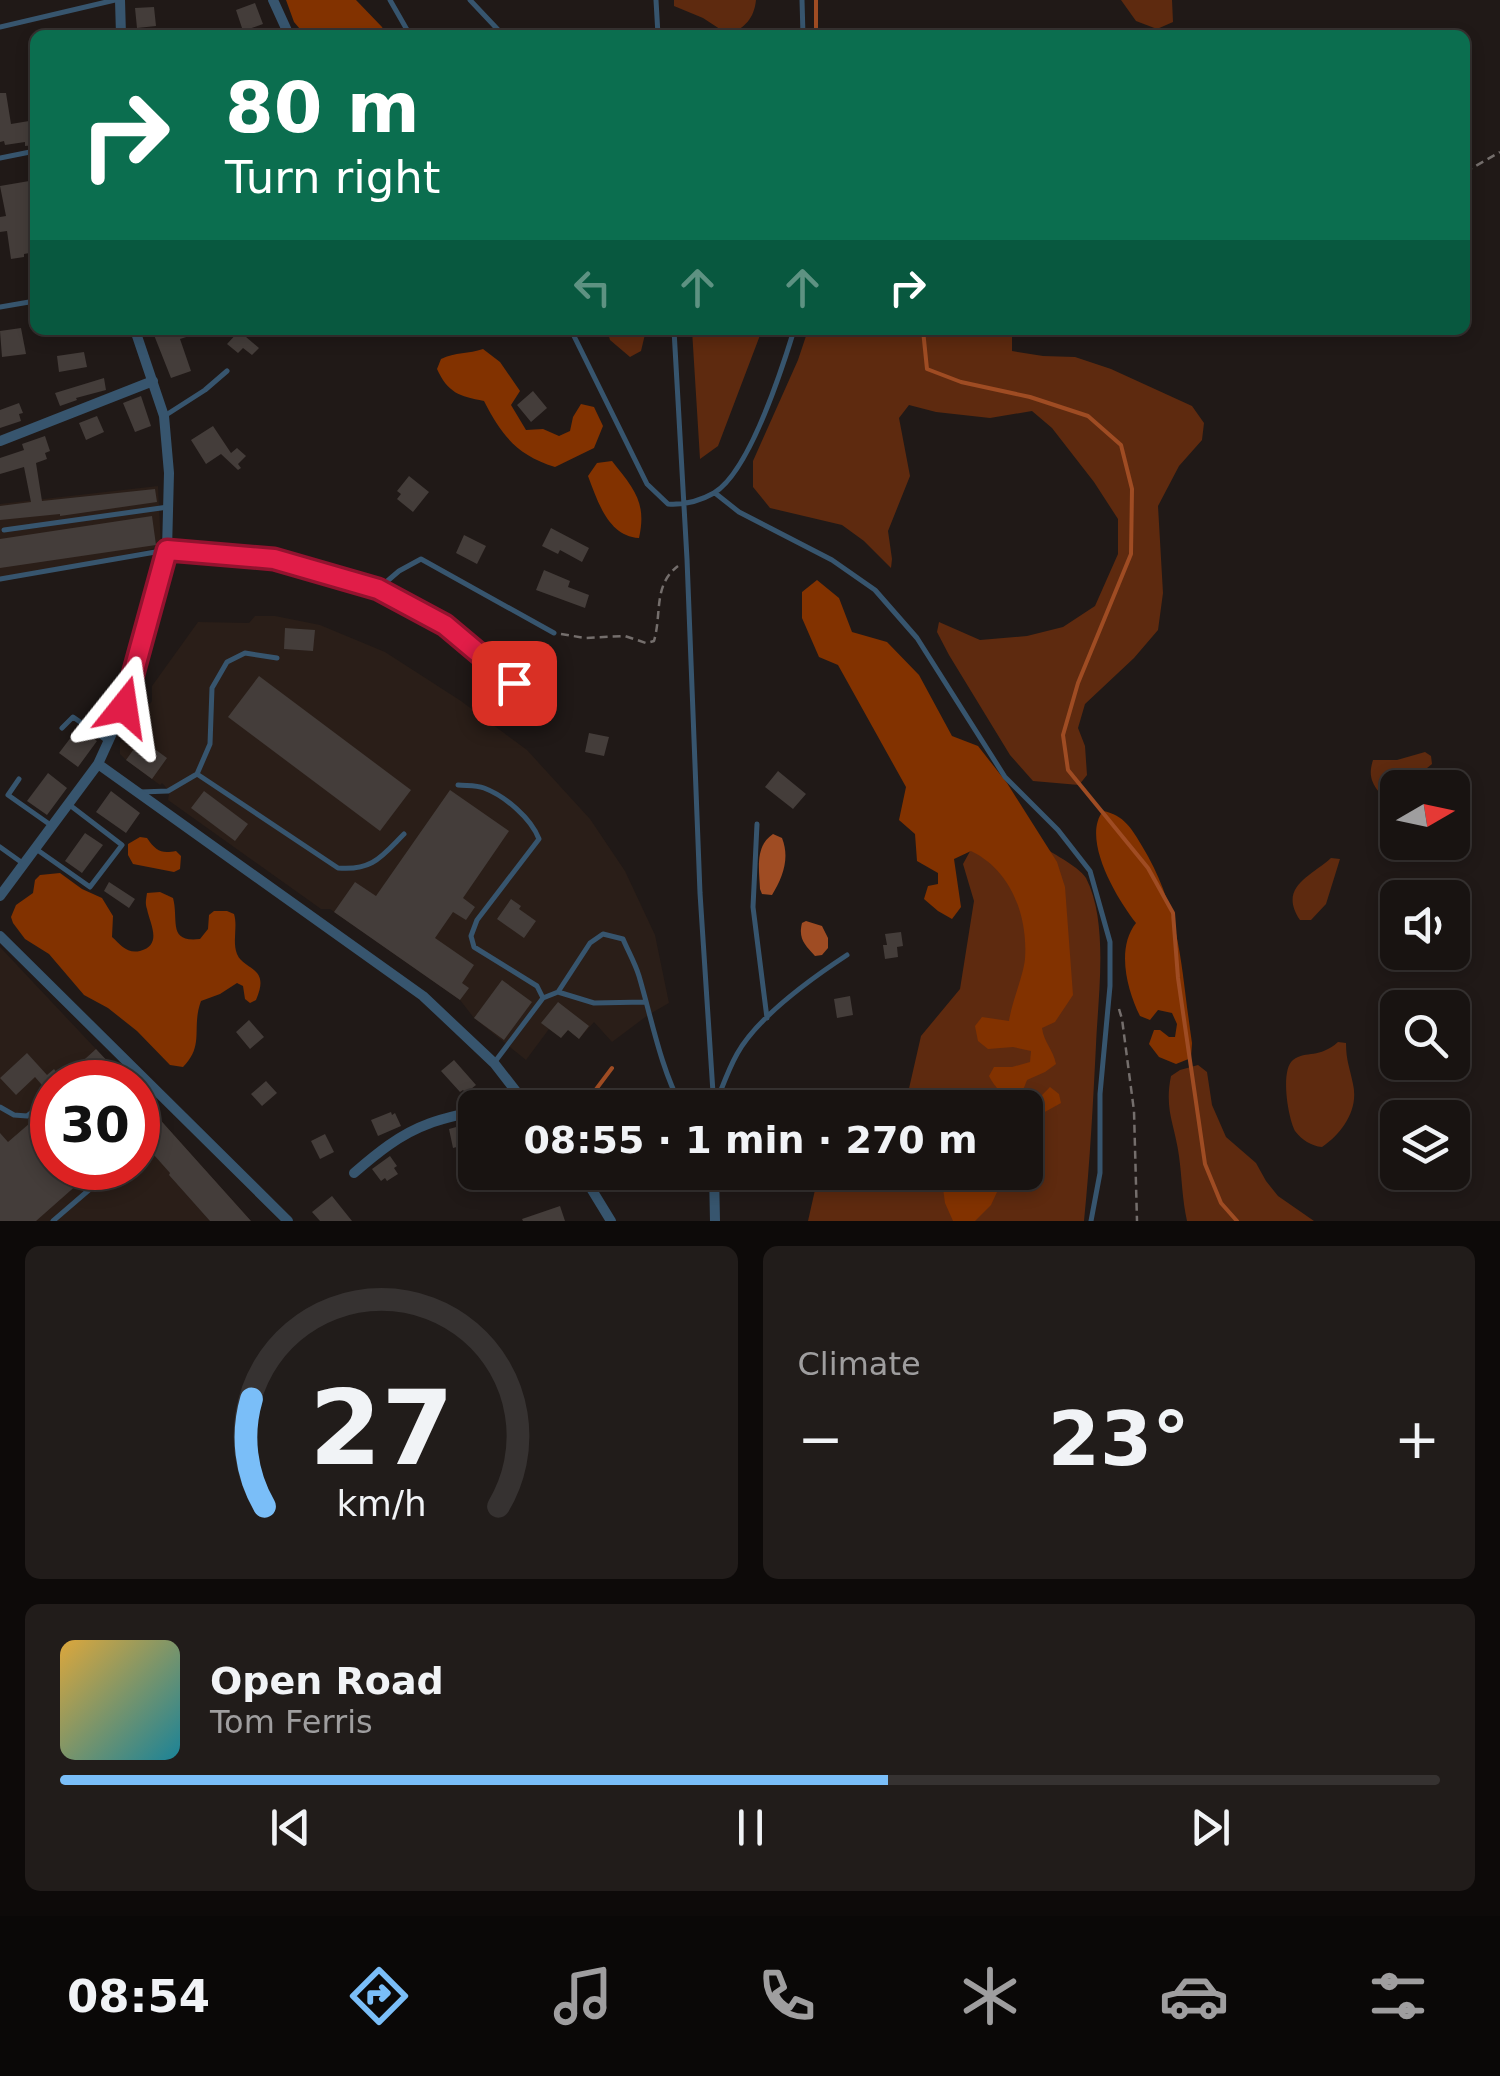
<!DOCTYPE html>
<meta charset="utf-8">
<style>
:root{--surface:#181311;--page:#211c1a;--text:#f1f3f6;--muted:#9f9e9f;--line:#363231;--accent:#7abef8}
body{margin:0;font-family:"DejaVu Sans",sans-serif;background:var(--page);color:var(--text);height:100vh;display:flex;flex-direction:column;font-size:38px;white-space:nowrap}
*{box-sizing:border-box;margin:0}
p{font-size:32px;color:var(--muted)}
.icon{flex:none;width:55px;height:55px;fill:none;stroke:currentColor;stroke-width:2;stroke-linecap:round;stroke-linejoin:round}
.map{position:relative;height:1221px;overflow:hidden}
.drawer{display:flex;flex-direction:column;gap:25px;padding:25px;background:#0d0a09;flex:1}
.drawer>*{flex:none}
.guide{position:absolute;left:30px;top:30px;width:1440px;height:305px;border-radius:15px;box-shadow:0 5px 15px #0003,0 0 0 2px var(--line);background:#0b6e4f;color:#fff;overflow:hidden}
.needle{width:65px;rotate:81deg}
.tools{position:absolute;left:1380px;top:770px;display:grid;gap:20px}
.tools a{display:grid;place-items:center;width:90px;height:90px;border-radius:15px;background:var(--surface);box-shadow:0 5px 15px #0003,0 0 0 2px var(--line);font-size:50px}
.speed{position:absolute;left:30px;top:1060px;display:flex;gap:20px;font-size:50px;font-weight:700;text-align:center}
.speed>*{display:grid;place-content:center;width:130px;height:130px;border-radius:50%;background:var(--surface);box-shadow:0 5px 15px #0003,0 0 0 2px var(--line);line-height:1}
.speed .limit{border:15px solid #d22;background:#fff;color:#111}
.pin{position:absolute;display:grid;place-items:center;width:85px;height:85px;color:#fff;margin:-42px;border-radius:20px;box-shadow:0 5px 15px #0006}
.me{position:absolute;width:110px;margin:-55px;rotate:15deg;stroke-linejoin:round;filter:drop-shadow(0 0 8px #0008)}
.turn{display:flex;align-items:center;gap:35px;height:210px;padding:0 30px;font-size:45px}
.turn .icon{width:130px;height:130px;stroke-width:2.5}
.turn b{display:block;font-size:70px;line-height:85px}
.lanes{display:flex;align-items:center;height:95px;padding:0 30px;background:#0003;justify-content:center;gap:50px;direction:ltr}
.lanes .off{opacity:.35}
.big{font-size:75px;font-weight:800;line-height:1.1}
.drawer .card{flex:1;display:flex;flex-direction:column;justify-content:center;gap:15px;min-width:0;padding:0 35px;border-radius:15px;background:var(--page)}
.drawer .dial{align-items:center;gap:0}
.dial svg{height:260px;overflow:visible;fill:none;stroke:var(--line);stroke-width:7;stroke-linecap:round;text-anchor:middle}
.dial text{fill:var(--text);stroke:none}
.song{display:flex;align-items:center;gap:30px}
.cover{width:120px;height:120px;border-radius:15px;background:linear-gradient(135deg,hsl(40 70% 55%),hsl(190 70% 35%))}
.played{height:10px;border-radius:5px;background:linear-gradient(90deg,var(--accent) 60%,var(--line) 60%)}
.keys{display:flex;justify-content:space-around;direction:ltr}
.heat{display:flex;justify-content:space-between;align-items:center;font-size:55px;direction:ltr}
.drawer .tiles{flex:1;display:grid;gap:25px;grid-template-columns:1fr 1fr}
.card:last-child{grid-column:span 2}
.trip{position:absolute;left:458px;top:1090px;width:585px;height:100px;border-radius:15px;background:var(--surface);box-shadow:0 5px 15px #0003,0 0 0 2px var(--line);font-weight:800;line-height:100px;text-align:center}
.menu{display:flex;height:160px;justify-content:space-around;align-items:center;background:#0a0807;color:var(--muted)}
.menu .icon{width:70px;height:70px}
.menu .active{color:var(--accent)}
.menu b{font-size:45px;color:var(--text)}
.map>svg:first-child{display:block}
.built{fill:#2a1e18}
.green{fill:#5e2a0f}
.forest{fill:#823200}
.water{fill:#9f4c23}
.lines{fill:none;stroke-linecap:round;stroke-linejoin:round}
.stream{stroke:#9f4c23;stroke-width:4}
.building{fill:#443d3a}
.path{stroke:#746e6c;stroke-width:2.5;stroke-dasharray:8 5;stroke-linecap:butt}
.service{stroke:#37556e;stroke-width:5}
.minor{stroke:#37556e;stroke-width:10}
.route-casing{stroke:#92132f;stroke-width:25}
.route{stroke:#e11d48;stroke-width:18}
</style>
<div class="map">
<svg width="1500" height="1221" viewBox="0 0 1500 1221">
<rect width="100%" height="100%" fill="#201917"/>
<path class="built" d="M158,486L161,547L0,582V504Z
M255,616H275L320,625L385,652L461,701L527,750L590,819L625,871L655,935L669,1003L648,1015L612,1042L594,1022L579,1039L568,1030L561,1038L549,1029L526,1060L474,1018L460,1000L330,909H321L168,800L169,794L165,786L162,783L160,785L126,760L120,754V743L152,701V686L198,622L249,623Z
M0,947L127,1082H52V1168H138V1095L251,1221H0Z"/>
<path class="green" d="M674,0H756C754,19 745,27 729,35L703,18L674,6Z
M1121,0H1172L1173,22L1157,29L1136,21Z
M607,330H646L641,351L630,357L610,340Z
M692,330H762L718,446L700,459Z
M808,330H1012V351L1043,356L1075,357L1111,369L1192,406L1204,423L1202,440L1179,466L1158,506L1163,593L1158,630L1134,658L1085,704L1078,728L1085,746L1087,775L1079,785L1033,781L1010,755L949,655L937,632L939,622L980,640L1027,636L1063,627L1095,606L1118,554V519L1094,482L1052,428L1032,411L990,418L936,412L909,405L899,418L910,476L888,531L892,559L891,568L864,541L842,525L770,508L753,487V461L798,360Z
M1425,752L1431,756L1432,764C1422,773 1414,776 1402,779C1393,782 1387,788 1379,792C1370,781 1369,773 1373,760H1397Z
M1030,839C1043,848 1079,866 1086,878C1109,923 1098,996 1096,1045C1093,1104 1090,1162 1084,1221H808L817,1181L828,1173L1025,1172V1108L902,1107L905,1106L921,1036L960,989L974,901L963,864L974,844Z
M1331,858L1340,859L1326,904L1311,920H1300C1278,887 1310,877 1331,858Z
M1338,1042L1346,1043C1346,1061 1350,1068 1353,1084C1359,1110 1342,1133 1322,1147C1311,1146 1302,1140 1295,1131C1288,1118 1280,1070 1293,1060C1307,1050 1319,1059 1338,1042Z
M1198,1065L1207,1072L1212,1105L1226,1137L1256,1163L1266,1181L1278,1196L1314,1221H1187C1182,1199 1182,1178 1179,1156C1175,1125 1164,1110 1171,1076L1180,1070Z"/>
<path class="forest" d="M286,0H356L382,27L386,35H305L294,22Z
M483,349L500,362L520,391L511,405L526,430L543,429L559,436L570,431L573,417L581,404L594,407L603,426L594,448L555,467C517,455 502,436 484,401C459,396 448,393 437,369L441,359C455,352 469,354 483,349Z
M612,461C634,489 647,502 639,538C608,536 598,502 588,476L597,463Z
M817,580L839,598L852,632L887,642L919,675L952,736L978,746L1007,783L1057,862L1065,887L1073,995L1055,1022L1042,1028C1044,1043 1053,1049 1056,1064L1045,1072L1027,1080L1023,1090L1031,1100L1039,1098L1050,1087L1059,1094L1061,1103L1043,1113L1025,1147V1108L1008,1107C1004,1092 996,1090 989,1076L994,1067H1012L1030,1062L1031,1051L1013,1047L988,1049L978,1041L975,1026L982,1017L1009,1021C1012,1001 1023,977 1025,959C1028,916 1011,870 971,851L954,859L961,907L952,919L938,911L924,899L928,886L938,884V873L917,861L915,834L899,820L906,787L838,665L819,657L802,618V592Z
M1103,811C1124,815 1132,829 1142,846C1182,912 1181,971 1192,1043L1191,1058L1176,1064L1159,1057L1149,1044L1154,1030H1160L1169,1037H1175L1177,1024L1172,1013L1158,1010L1150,1020L1140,1016C1127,990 1116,948 1136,923C1117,899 1081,839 1103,811Z
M140,837L147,838C156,851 161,854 176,851L181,856L180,869L174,872L133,864L128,855V844Z
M60,873L82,889L102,898L113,916L112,937C121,945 127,954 140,951C163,945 150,924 147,909C145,903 146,900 147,893L160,892L173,898C179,920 167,943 200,939L208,929L209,915L214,911H227L234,914C238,927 232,941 237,954C244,971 271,966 256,1000L250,1003L245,999L243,986L237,983L220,994L201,1001C191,1028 205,1045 183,1067L170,1065L137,1031L108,1008L84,995L49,954L25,939L13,923L11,917L16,905L33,893L35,880L40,875Z
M941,1173H989L987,1179L997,1192L991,1205L975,1221H953L945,1203Z"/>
<path class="water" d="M773,834L782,838C790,858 783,877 772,895L762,894L760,889C759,868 755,846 773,834Z
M806,921L822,926L828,938V948L822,955L815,956C805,945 798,939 802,923Z"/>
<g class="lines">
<path class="stream" d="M816,35V0
M923,330L927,369L961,382L1030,397L1088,416L1121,445L1132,489L1131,554L1078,683L1063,735L1068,770L1148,868L1173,913L1178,978L1205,1164L1221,1203L1237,1221
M582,1108L612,1068"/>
</g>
<path class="building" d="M255,3L263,24L243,31L236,10Z
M154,7L156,26L137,28L135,8Z
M0,93H6L11,124L35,120V145L25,146V142L5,145L4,141L0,142Z
M35,180V225H31L35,252L24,254V257L11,259L7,231L0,232V217L6,216L0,186Z
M21,328L26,354L2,357L0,331Z
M152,330H202V332L180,339L191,371L171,378Z
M239,331L259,348L252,355L243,348L238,353L227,344Z
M84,352L87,367L59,372L57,356Z
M104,378L106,390L76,398L77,400L60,406L55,393Z
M533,391L547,408L531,422L517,405Z
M141,396L151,426L135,432L123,403Z
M19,403L23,413L19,414L21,421L0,428V410Z
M97,416L104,432L86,440L79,423Z
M213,426L231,453L237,448L246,456L238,464L241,468L238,470L221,454L206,464L191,440Z
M45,436L50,451L45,453L47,459L36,463L42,501L155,489L157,502L60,516V514L0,520V506L31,502L24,467L0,474V458L24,450L22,444Z
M409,476L429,492L413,512L397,499L401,494L397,491Z
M152,516L156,545L0,568V539Z
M551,528L589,548L582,562L560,550L558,554L542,546Z
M464,535L486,546L477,564L456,553Z
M544,570L570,581L568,587L589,595L585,608L536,590Z
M285,628L315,630L313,651L284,649Z
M259,676L411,790L380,831L228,717Z
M78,728L97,741L78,767L59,753Z
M589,733L609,737L604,756L585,752Z
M141,739L167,758L152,779L126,760Z
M778,771L806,794L793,809L765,787Z
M48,773L67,788L47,815L27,801Z
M450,790L509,831L463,898L475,907L466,920L453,912L435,938L474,965L462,983L469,988L460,1000L334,912L355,882L376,896Z
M111,791L140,813L126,833L96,812Z
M204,791L248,824L235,841L191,808Z
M85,833L103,845L82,873L65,861Z
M109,882L135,899L129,908L104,891Z
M511,899L521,906L519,909L536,921L524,938L497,919Z
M901,932L903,946L897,947L898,957L885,959L883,945H887L885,934Z
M502,980L532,1002L504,1040L474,1018Z
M850,996L853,1015L837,1018L834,999Z
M558,1002L589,1026L579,1039L568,1030L561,1038L541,1023Z
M249,1020L264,1037L250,1049L236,1032Z
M96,1049L127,1082H88L75,1068Z
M27,1053L47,1075L54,1069L61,1078L52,1082V1091L48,1092L35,1077L16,1095L0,1078Z
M454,1060L476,1085L466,1093L463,1090L460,1092L441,1071Z
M266,1081L277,1093L262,1106L251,1094Z
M138,1095L251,1221H210L169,1175L170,1173L138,1137Z
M52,1104V1168H96L36,1221H0V1133L8,1142Z
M391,1112L392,1115L395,1113L401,1126L378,1136L371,1120Z
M467,1124L472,1143L453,1148L449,1129Z
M325,1134L334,1152L320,1159L311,1141Z
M390,1156L397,1166L394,1168L398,1174L387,1181L385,1178L381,1181L372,1169Z
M332,1196L352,1221H320L312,1212Z
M560,1206L565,1221H523L522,1219Z"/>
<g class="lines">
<path class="path" d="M1465,172L1500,152
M561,634L585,638L625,636L646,643L654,641C662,613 653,585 678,566
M1119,1009L1122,1019L1134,1111L1137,1221"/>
<path class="service" d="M390,0L410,35
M470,0L503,35
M656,0L658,35
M802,0L803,35
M0,27L115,0
M0,158L35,151
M0,307L35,301
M571,330L647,484L668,504C684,505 700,501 714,493C749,472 782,369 794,330
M674,330L687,559L700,893L714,1108
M166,415L205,390L227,371
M715,493L739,512L832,560L875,590L917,638L1005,777L1058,830L1090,871L1110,942V986L1100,1094V1173L1091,1221
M4,530L168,507
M0,579L167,550L273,559L378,589L445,625L514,683
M378,589L399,571L421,559L554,633
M62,728L73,717L106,740
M197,774L338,868C373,871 382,856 404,834
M19,779L8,795L52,826
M458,785C466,786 476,785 484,788C505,796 531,818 539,839L477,920L471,936L474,947L537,986L543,998L494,1063
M141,792L168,791L197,774L210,744L212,688L227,662L245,653L277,658
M757,824L753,907L767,1018
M0,847L21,862
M36,849L90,887L122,845L71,806
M558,992L590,943L603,934L623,939C628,951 635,963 639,976C652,1020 660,1066 682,1108
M543,998L558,992L594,1003L645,1002
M72,1082L74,1081
M715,1105C722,1088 728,1070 737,1054C757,1018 812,978 847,955
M0,1107L14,1115L27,1116L52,1097
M53,1221L104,1177"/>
<path class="minor" d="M120,0L121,35
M273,0L289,35
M0,441L153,381
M98,764L423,996L494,1063L529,1108
M0,896L98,764L124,707L167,550L169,473L164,416L135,330
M0,936L288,1221
M486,1108L524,1102
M581,1172L611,1221
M714,1172L715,1221
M354,1173C376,1154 400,1134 428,1124C443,1118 460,1115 475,1111"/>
</g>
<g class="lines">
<defs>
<path id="route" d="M124,707L167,550L274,559L378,589L445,625L514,683"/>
</defs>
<use href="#route" class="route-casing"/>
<use href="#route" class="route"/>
</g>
</svg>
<div class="tools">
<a><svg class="needle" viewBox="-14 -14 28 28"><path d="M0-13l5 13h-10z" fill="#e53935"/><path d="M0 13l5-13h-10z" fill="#9f9e9f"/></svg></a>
<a><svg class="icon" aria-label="sound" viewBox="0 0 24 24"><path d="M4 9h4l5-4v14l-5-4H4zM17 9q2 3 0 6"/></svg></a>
<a><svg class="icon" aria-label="search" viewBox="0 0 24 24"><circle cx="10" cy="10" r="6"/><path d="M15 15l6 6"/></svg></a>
<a><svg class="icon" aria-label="layers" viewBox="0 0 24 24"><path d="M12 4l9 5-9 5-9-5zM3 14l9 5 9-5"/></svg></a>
</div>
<div class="speed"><div class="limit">30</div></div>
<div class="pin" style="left:514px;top:683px;background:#d93025"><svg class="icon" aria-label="arrive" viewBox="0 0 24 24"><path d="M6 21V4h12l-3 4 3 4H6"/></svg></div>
<svg class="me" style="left:124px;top:707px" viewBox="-20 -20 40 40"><path d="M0-17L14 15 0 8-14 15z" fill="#e11d48" stroke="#fff" stroke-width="4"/></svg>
<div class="trip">08:55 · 1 min · 270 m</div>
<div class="guide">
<div class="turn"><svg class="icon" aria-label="right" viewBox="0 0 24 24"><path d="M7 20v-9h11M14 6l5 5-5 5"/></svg><div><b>80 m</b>Turn right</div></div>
<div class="lanes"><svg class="icon off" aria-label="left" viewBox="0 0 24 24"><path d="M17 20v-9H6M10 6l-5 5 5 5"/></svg><svg class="icon off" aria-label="ahead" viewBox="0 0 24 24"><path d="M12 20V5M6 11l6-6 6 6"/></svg><svg class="icon off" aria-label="ahead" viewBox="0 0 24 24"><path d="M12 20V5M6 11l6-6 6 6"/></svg><svg class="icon" aria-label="right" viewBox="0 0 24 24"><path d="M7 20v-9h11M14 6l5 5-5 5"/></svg></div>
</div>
</div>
<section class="drawer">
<div class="tiles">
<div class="card dial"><svg viewBox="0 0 100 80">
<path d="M14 69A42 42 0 1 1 86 69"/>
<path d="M14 69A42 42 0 0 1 10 36" stroke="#7abef8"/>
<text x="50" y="56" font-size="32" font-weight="700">27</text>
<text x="50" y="72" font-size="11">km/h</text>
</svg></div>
<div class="card"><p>Climate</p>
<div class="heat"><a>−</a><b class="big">23°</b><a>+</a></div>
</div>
<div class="card">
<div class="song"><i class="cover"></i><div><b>Open Road</b><p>Tom Ferris</p></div></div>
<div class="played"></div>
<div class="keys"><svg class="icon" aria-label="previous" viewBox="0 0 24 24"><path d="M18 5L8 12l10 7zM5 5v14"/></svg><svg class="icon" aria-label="pause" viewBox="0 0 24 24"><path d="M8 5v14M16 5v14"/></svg><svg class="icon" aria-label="next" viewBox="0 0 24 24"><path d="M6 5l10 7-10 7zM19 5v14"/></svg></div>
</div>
</div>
</section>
<nav class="menu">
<b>08:54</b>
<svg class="icon active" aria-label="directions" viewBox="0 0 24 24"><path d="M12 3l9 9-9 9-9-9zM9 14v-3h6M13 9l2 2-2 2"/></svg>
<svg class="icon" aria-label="music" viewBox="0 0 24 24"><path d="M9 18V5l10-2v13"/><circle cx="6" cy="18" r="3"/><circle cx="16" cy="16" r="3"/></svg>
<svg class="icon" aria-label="phone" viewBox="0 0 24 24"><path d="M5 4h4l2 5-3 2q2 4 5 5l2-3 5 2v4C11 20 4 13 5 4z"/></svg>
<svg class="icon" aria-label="climate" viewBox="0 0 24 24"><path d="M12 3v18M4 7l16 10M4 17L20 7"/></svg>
<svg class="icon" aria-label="car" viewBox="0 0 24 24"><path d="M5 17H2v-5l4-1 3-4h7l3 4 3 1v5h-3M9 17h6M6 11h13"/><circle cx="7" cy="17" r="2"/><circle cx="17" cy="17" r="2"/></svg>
<svg class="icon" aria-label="filters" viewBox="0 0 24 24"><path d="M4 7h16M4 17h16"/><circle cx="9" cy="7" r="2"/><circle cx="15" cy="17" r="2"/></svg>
</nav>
